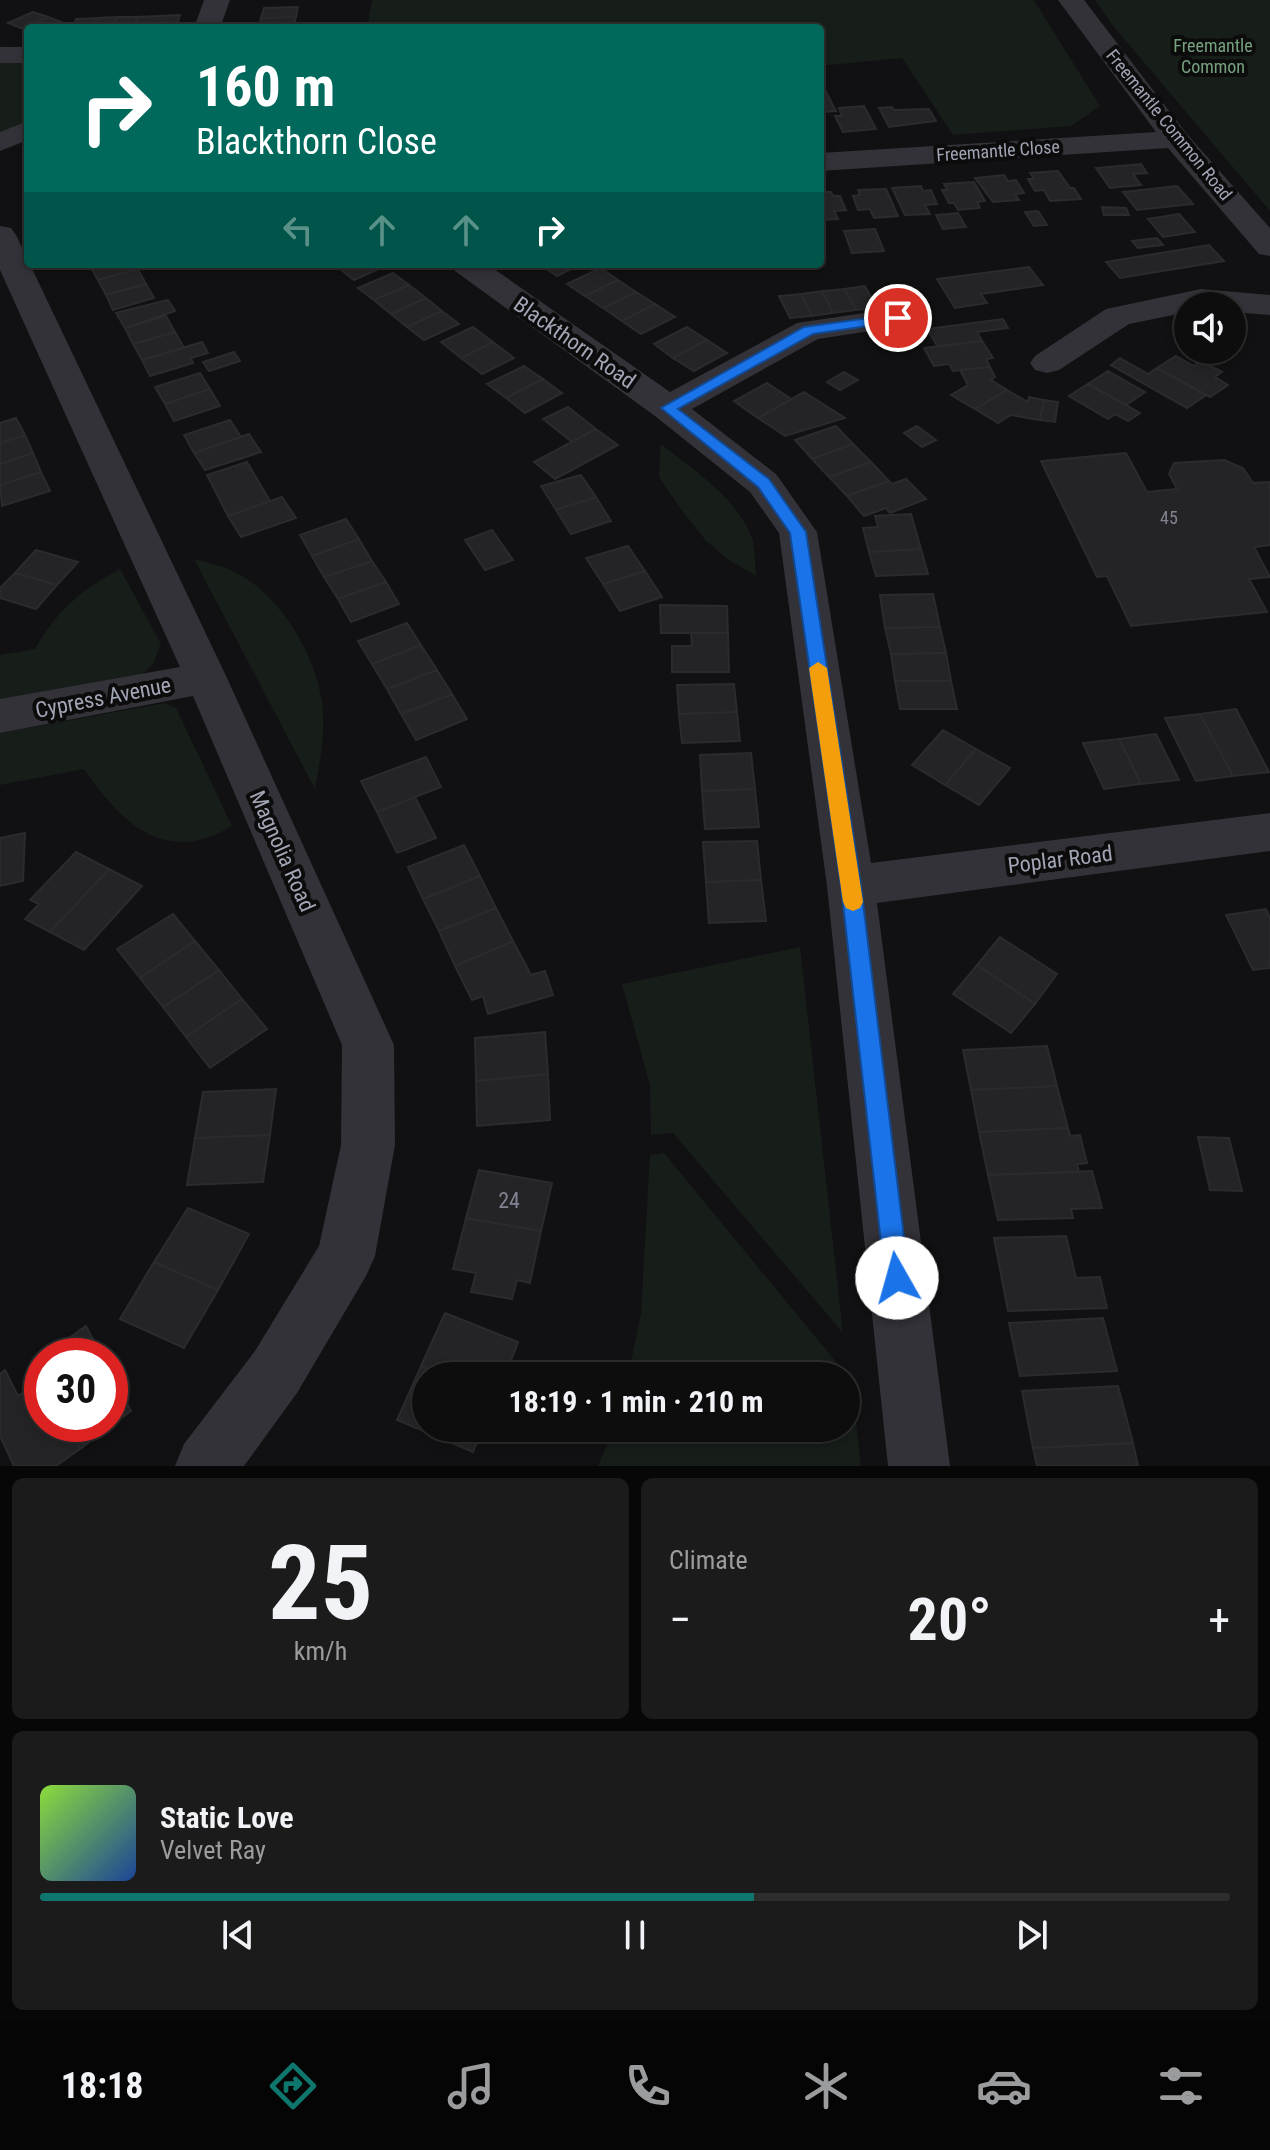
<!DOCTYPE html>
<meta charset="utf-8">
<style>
:root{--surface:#0d0d0e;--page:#1b1b1c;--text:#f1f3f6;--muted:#9a9c9e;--line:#2d2d2e;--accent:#0f766e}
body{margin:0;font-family:"Roboto Condensed",sans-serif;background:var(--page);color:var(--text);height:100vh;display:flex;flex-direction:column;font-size:30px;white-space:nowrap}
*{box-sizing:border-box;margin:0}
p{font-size:26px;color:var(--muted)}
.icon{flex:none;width:44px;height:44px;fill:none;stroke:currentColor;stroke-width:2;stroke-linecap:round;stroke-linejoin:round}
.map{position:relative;height:1466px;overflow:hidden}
.panel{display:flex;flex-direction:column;gap:12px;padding:12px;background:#070708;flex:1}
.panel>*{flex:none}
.top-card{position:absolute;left:24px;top:24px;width:800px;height:244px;border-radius:8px;box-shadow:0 4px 12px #0003,0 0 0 2px var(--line);background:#00695c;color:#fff;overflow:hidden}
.buttons{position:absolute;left:1174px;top:292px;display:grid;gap:16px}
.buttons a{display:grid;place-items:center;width:72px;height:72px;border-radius:50%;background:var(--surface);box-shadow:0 4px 12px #0003,0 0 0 2px var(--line);font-size:40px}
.speed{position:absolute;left:24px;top:1338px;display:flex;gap:16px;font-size:40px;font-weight:700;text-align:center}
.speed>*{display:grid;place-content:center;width:104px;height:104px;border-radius:50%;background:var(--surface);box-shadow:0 4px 12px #0003,0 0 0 2px var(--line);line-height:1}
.speed .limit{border:12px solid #d22;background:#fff;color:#111}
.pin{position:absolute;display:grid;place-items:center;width:68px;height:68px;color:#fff;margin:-34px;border:4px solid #fff;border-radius:50%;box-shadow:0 2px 8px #0007}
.me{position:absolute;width:88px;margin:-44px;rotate:353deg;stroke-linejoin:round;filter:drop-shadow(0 0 6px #0008)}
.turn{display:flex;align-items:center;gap:28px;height:168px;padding:0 40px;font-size:36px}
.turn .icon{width:104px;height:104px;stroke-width:2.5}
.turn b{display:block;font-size:56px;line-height:68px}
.lanes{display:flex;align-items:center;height:76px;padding:0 40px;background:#0003;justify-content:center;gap:40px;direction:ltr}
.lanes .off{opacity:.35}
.big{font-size:60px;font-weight:700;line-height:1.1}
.panel .card{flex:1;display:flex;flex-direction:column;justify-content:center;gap:12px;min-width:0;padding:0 28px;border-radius:12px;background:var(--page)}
.panel .dial{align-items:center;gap:0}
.dial b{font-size:104px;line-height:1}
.song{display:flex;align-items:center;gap:24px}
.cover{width:96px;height:96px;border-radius:12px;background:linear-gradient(135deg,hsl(90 70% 55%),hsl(220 70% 35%))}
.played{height:8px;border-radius:4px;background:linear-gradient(90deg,var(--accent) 60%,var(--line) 60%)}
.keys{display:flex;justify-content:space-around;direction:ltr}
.heat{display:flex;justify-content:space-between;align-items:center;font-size:44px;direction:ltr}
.panel .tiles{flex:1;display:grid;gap:12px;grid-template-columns:1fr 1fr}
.card:last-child{grid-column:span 2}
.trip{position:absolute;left:412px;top:1362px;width:448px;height:80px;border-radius:40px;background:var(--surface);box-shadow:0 4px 12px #0003,0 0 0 2px var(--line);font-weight:700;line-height:80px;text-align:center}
.menu{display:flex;height:128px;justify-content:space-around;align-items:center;background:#050506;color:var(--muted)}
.menu .icon{width:56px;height:56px}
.menu .current{color:var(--accent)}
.menu b{font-size:36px;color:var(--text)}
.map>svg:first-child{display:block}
.green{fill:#171d19}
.building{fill:#242427;stroke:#2b2b2f;stroke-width:2}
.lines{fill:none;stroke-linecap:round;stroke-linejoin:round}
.street{fill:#323238;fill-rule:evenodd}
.route{fill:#1a73e8;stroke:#114b97;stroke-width:2}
.slow{fill:#f59e0b}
.labels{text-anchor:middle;stroke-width:8;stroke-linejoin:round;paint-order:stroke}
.far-park-label{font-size:18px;fill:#77a17e;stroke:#0c0c0d}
.far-street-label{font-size:18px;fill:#a1a5b4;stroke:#0c0c0d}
.number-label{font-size:18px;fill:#818490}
.street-label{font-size:22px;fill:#a1a5b4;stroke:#0c0c0d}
.near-number-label{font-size:22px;fill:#818490}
</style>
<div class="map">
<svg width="1270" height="1466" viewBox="0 0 1270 1466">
<rect width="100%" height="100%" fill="#111113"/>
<path class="green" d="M372,0H1034L1100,106L1071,126L953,135L902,58L820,66V28H367Z
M1095,0H1270V211L1114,27Z
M0,63H28V122L0,134Z
M661,444C694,471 737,497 752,538C755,549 755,564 756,576L729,560L706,541L680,508L659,477Z
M194,559C206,562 219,565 230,570C277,589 316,654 322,703C326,732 320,761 315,789Z
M120,569L161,644L153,664L141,675L0,703V655L35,649C58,609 81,590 120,569Z
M165,703L176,708L232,826C164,867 121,822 84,769L0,785V733Z
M800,947L843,1333L673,1133L651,1135L650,1085L622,984Z
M664,1153L851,1380L861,1466H598L614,1428H846V1376H628L641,1314L650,1155Z"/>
<path class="building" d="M298,7L296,17L261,18L264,8Z
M33,12L48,17L23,29L8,23Z
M180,15L176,28H134L137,17Z
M48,17L64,23L54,28L23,29Z
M117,17L113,28H93L97,18Z
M117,17H137L134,28H113Z
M296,17L293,27L259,28L261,18Z
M97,18L93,28H72L76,19Z
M825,90L836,111L823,112L820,91Z
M864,106L876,129L843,132L835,116H842L839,108Z
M892,107L894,110L929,109L936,121L889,127L879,108Z
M1141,164L1147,173L1133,174L1141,185L1110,188L1096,168Z
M1058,171L1070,188H1074L1081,199L1050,201L1044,190L1035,191L1028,179H1034L1030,173Z
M1004,175L1008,181L1016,180L1024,193L1015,194L1019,200L993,202L975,178Z
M974,182L985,201L977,202L980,208L958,210L954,203H949L942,190H947L944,184Z
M921,186L923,191L931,190L937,204L925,205L930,214L905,215L892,188Z
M1177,186L1193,204L1137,210L1123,192Z
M886,189L898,216L874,218L870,209L858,210L853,196L860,195L858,190Z
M820,192H831L833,196H840L846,210L834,211L838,219L820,220Z
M1102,207L1126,208L1129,215H1104Z
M1038,211L1047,225L1034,226L1025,212Z
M958,213L966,227L943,229L936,215Z
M1179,214L1195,232L1163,237L1148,219Z
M875,229L884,251L852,253L844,231Z
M1157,238L1163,245L1138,248L1132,241Z
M1209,245L1224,261L1120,278L1106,262Z
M98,264H145L147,267L98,280L90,266Z
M340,264H382L385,266L354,280L336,266Z
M539,264H581L557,276Z
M1029,267L1043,285L981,294L987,303L955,308L937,279Z
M601,268L618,280L585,296L567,284Z
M138,269L146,284L106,295L98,280Z
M393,273L409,285L374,300L358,288Z
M618,280L636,292L603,308L585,296Z
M146,284L154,298L113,310L106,295Z
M409,285L426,298L391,314L374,300Z
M865,286L877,308L856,310L844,289Z
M844,289L856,310L833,313L822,291Z
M822,291L833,313L812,316L801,294Z
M636,292L655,304L622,321L603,308Z
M801,294L812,316L790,318L779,296Z
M426,298L442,311L407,327L391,314Z
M168,300L175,311L125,328L116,313Z
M655,304L675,317L641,334L622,321Z
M442,311L459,324L424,340L407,327Z
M166,316L175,332L133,344L125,328Z
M1003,319L1008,328L977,332L982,341L938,347L927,329Z
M473,327L493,342L461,358L441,342Z
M687,327L707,340L673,358L654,344Z
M175,332L184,348L142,360L133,344Z
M707,340L727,353L694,371L673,358Z
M982,341L993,358L986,359L990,367L953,371L949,364L934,366L924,348Z
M202,342L208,353L191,358L193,363L150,376L142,360Z
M493,342L514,358L482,374L461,358Z
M234,352L240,361L209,371L203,362Z
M1176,356L1194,366L1201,361L1222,372L1215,377L1228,385L1210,397L1157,368Z
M1120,358L1148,374L1157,368L1206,395L1187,408L1111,365Z
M524,366L543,379L506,398L487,384Z
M990,367L995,377L991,380L1007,390L975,409L951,395L968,385L960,370Z
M1108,371L1145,392L1126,405L1088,384Z
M844,372L858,380L840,390L827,382Z
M200,373L210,389L165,404L155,387Z
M543,379L562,393L525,413L506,398Z
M767,383L791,399L758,418L734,401Z
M1088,384L1126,405L1140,413L1128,421L1115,414L1108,419L1069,396Z
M210,389L220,406L174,421L165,404Z
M1007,390L1028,402L1029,397L1044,400L1040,420L1011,415L998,423L975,409Z
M804,392L845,418L785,436L758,418Z
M1044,400L1058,402L1055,422L1040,420Z
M568,407L596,429L572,442L543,419Z
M16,418L25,435L0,443V423Z
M230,420L241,437L194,453L184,435Z
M836,426L853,444L812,459L795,440Z
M917,426L936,440L922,447L904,433Z
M596,429L618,445L555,479L534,462Z
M249,434L261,452L205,470L194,453Z
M25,435L33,453L0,464V443Z
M853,444L871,462L829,477L812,459Z
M33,453L41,472L0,485V464Z
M1126,453L1147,492L1177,489L1169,474L1174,463L1224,460L1243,468L1253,483L1270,482V545L1254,547L1270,577L1249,579L1267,612L1131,626L1107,576L1097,577L1041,461Z
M247,462L270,501L228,516L207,475Z
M871,462L889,481L847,496L829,477Z
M41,472L50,491L2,506L0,485Z
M581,475L596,497L556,510L541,486Z
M906,479L926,499L890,513L886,508L864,516L847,496L889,481L892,484Z
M282,497L296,518L241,537L228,516Z
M596,497L611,521L571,534L556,510Z
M911,514L921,549L869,552L863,528L878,527L875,516Z
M346,519L359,539L312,556L300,535Z
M492,530L513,560L485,570L465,540Z
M359,539L372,561L324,577L312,556Z
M628,546L645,571L603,584L586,558Z
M921,549L928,574L876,576L869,552Z
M36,550L78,562L57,585L15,573Z
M372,561L386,582L338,599L324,577Z
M645,571L662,597L620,611L603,584Z
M15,573L57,585L36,609L0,598V588Z
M386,582L399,604L351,622L338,599Z
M933,594L940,627L885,628L880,595Z
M660,605L727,606L728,633H661Z
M407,623L421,645L372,664L358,641Z
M940,627L946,653L891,654L885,628Z
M691,633H728L729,672H672V646H692Z
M421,645L437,670L387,689L372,664Z
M946,653L951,681H895L891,654Z
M437,670L452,694L401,714L387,689Z
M895,681H951L957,709H900Z
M734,684L737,712L679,714L677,685Z
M452,694L467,719L416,740L401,714Z
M1236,709L1269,772L1233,776L1200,714Z
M737,712L740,741L682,743L679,714Z
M1200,714L1233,776L1196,781L1165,718Z
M943,730L976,749L945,785L912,765Z
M1156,734L1179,780L1141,784L1119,739Z
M1119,739L1141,784L1104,789L1083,743Z
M976,749L1010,768L979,805L945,785Z
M751,753L755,789L702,791L700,755Z
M426,757L441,787L377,812L361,781Z
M755,789L759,827L705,829L702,791Z
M415,797L436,838L397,853L377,812Z
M25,833L23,881L0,886V838Z
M757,841L761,880L706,882L703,842Z
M464,845L480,876L423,899L408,867Z
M76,852L109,869L50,932L25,919L39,904L30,900Z
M109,869L142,886L84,950L50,932Z
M480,876L496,908L439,931L423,899Z
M761,880L766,921L709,923L706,882Z
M496,908L513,941L455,966L439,931Z
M1266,909L1270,918V968L1253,970L1226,915Z
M173,914L195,941L140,978L117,949Z
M1000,937L1057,974L1035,1004L977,965Z
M195,941L219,970L163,1007L140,978Z
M513,941L531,975L545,971L553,995L488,1014L483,996L472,1000L455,966Z
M977,965L1035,1004L1011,1033L953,994Z
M219,970L242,999L186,1037L163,1007Z
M242,999L267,1029L210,1068L186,1037Z
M545,1032L548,1074L476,1081L475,1038Z
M1047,1046L1057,1086L971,1090L963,1050Z
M548,1074L550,1120L477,1126L476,1081Z
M1057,1086L1068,1128L979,1132L971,1090Z
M276,1089L270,1135L195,1138L203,1092Z
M1068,1128L1070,1136L1080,1135L1087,1163L1077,1164L1079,1172L988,1175L979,1132Z
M270,1135L263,1182L187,1185L195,1138Z
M1198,1137L1229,1138L1242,1191L1210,1190Z
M479,1170L552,1183L541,1231L466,1218Z
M1092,1171L1102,1208L1071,1209L1073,1218L998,1220L988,1175Z
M188,1208L249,1234L218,1290L154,1262Z
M466,1218L541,1231L530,1283L517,1280L512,1299L471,1292L476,1273L453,1269Z
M1066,1236L1076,1278L1100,1277L1107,1308L1008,1311L994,1238Z
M154,1262L218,1290L184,1348L120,1319Z
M445,1313L518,1342L505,1376H447L421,1366Z
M1103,1318L1117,1371L1020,1376L1009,1323Z
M86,1326L102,1356H44Z
M421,1366L447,1376H426V1428H483L473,1452L397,1420Z
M5,1370L18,1396L42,1380V1424H67L80,1449L56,1466H14L0,1436V1374Z
M110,1371L131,1411L80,1449L67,1424H110Z
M1118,1386L1133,1443L1033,1448L1022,1391Z
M1133,1443L1138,1466H1037L1033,1448Z"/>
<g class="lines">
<path class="street" d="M204,0H230L220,28H194Z
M1058,0H1084L1186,133L1270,228V256L1259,254L1168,148L820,171V153L1156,132Z
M0,47H28V63H0Z
M28,121V140L0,151V132Z
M0,226L11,228L16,235L227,678L394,1045L395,1145L375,1256L366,1276L297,1393L244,1466H175L184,1444L255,1351L319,1246L341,1145L342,1045L193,696L0,733V699L180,667L0,270Z
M450,264H487L670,392L797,323L898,308L910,311L915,318L910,325L818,339L692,409L776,474L817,532L871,863L1270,813V851L877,903L950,1466H888L827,886L779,533L750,492L655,416L455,271Z
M1201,289L1270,295V315L1232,312V306H1188V312L1129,324L1059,370L1047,373L1035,370L1030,363L1035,356L1106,309Z"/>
</g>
<path class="route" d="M898,314L902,315V321L813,334L678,409L769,479L806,532L861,886L909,1278L905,1286L897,1290L889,1286L885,1278L841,886L790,533L758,487L661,408L804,327Z"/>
<path class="slow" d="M818,662L827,668L863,902L860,908L853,911L846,908L843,902L809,668Z"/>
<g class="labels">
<g class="far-park-label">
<text x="1213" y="52">Freemantle<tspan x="1213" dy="21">Common</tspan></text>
</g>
<g class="far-street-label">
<text transform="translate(1169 125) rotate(51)" y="6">Freemantle Common Road</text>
<text transform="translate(998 151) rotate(-4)" y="6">Freemantle Close</text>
</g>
<g class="number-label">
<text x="1169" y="524">45</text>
</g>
<g class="street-label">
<text transform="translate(575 342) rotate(35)" y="8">Blackthorn Road</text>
<text transform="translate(103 697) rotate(-11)" y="8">Cypress Avenue</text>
<text transform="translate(283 851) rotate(66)" y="8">Magnolia Road</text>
<text transform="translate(1060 859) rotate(-7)" y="8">Poplar Road</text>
</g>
<g class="near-number-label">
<text x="509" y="1208">24</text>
</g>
</g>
</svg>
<div class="buttons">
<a><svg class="icon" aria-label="sound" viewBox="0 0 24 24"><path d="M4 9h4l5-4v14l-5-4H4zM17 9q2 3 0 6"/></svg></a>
</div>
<div class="speed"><div class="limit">30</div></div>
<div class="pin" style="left:898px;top:318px;background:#d93025"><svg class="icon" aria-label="arrive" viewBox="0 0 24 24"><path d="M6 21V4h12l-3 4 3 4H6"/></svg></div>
<svg class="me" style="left:897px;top:1278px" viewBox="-20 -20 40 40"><circle r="19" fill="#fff"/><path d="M0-13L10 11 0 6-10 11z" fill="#1a73e8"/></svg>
<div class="trip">18:19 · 1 min · 210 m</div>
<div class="top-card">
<div class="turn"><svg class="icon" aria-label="right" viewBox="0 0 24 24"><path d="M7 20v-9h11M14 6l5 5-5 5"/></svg><div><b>160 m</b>Blackthorn Close</div></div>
<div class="lanes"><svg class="icon off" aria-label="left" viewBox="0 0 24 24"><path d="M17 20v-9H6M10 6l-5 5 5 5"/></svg><svg class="icon off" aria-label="ahead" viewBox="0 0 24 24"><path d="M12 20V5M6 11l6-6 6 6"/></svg><svg class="icon off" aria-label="ahead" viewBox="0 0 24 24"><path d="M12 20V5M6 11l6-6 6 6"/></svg><svg class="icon" aria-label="right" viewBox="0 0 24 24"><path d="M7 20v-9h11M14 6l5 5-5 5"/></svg></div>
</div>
</div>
<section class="panel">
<div class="tiles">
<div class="card dial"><b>25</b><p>km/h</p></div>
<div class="card"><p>Climate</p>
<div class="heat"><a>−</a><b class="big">20°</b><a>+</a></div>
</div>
<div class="card">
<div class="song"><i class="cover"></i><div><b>Static Love</b><p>Velvet Ray</p></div></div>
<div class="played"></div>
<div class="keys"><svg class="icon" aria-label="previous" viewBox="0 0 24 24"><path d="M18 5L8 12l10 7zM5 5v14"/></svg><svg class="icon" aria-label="pause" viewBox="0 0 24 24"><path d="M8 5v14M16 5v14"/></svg><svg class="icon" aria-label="next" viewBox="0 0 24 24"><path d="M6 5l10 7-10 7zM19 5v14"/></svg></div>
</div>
</div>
</section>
<nav class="menu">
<b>18:18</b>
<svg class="icon current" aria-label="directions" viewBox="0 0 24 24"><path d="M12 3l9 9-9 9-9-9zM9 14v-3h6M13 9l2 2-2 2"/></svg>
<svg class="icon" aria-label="music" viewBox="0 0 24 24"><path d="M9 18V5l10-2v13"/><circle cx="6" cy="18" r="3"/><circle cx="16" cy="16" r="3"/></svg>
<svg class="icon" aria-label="phone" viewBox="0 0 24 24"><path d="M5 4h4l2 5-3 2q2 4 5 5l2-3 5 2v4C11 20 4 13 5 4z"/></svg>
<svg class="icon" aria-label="climate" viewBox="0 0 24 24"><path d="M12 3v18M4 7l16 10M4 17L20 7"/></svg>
<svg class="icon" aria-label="car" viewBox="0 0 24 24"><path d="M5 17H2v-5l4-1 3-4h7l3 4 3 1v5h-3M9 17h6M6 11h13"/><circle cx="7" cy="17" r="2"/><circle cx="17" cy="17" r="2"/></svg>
<svg class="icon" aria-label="filters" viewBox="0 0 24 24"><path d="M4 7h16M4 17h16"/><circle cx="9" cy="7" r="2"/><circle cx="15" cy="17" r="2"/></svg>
</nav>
